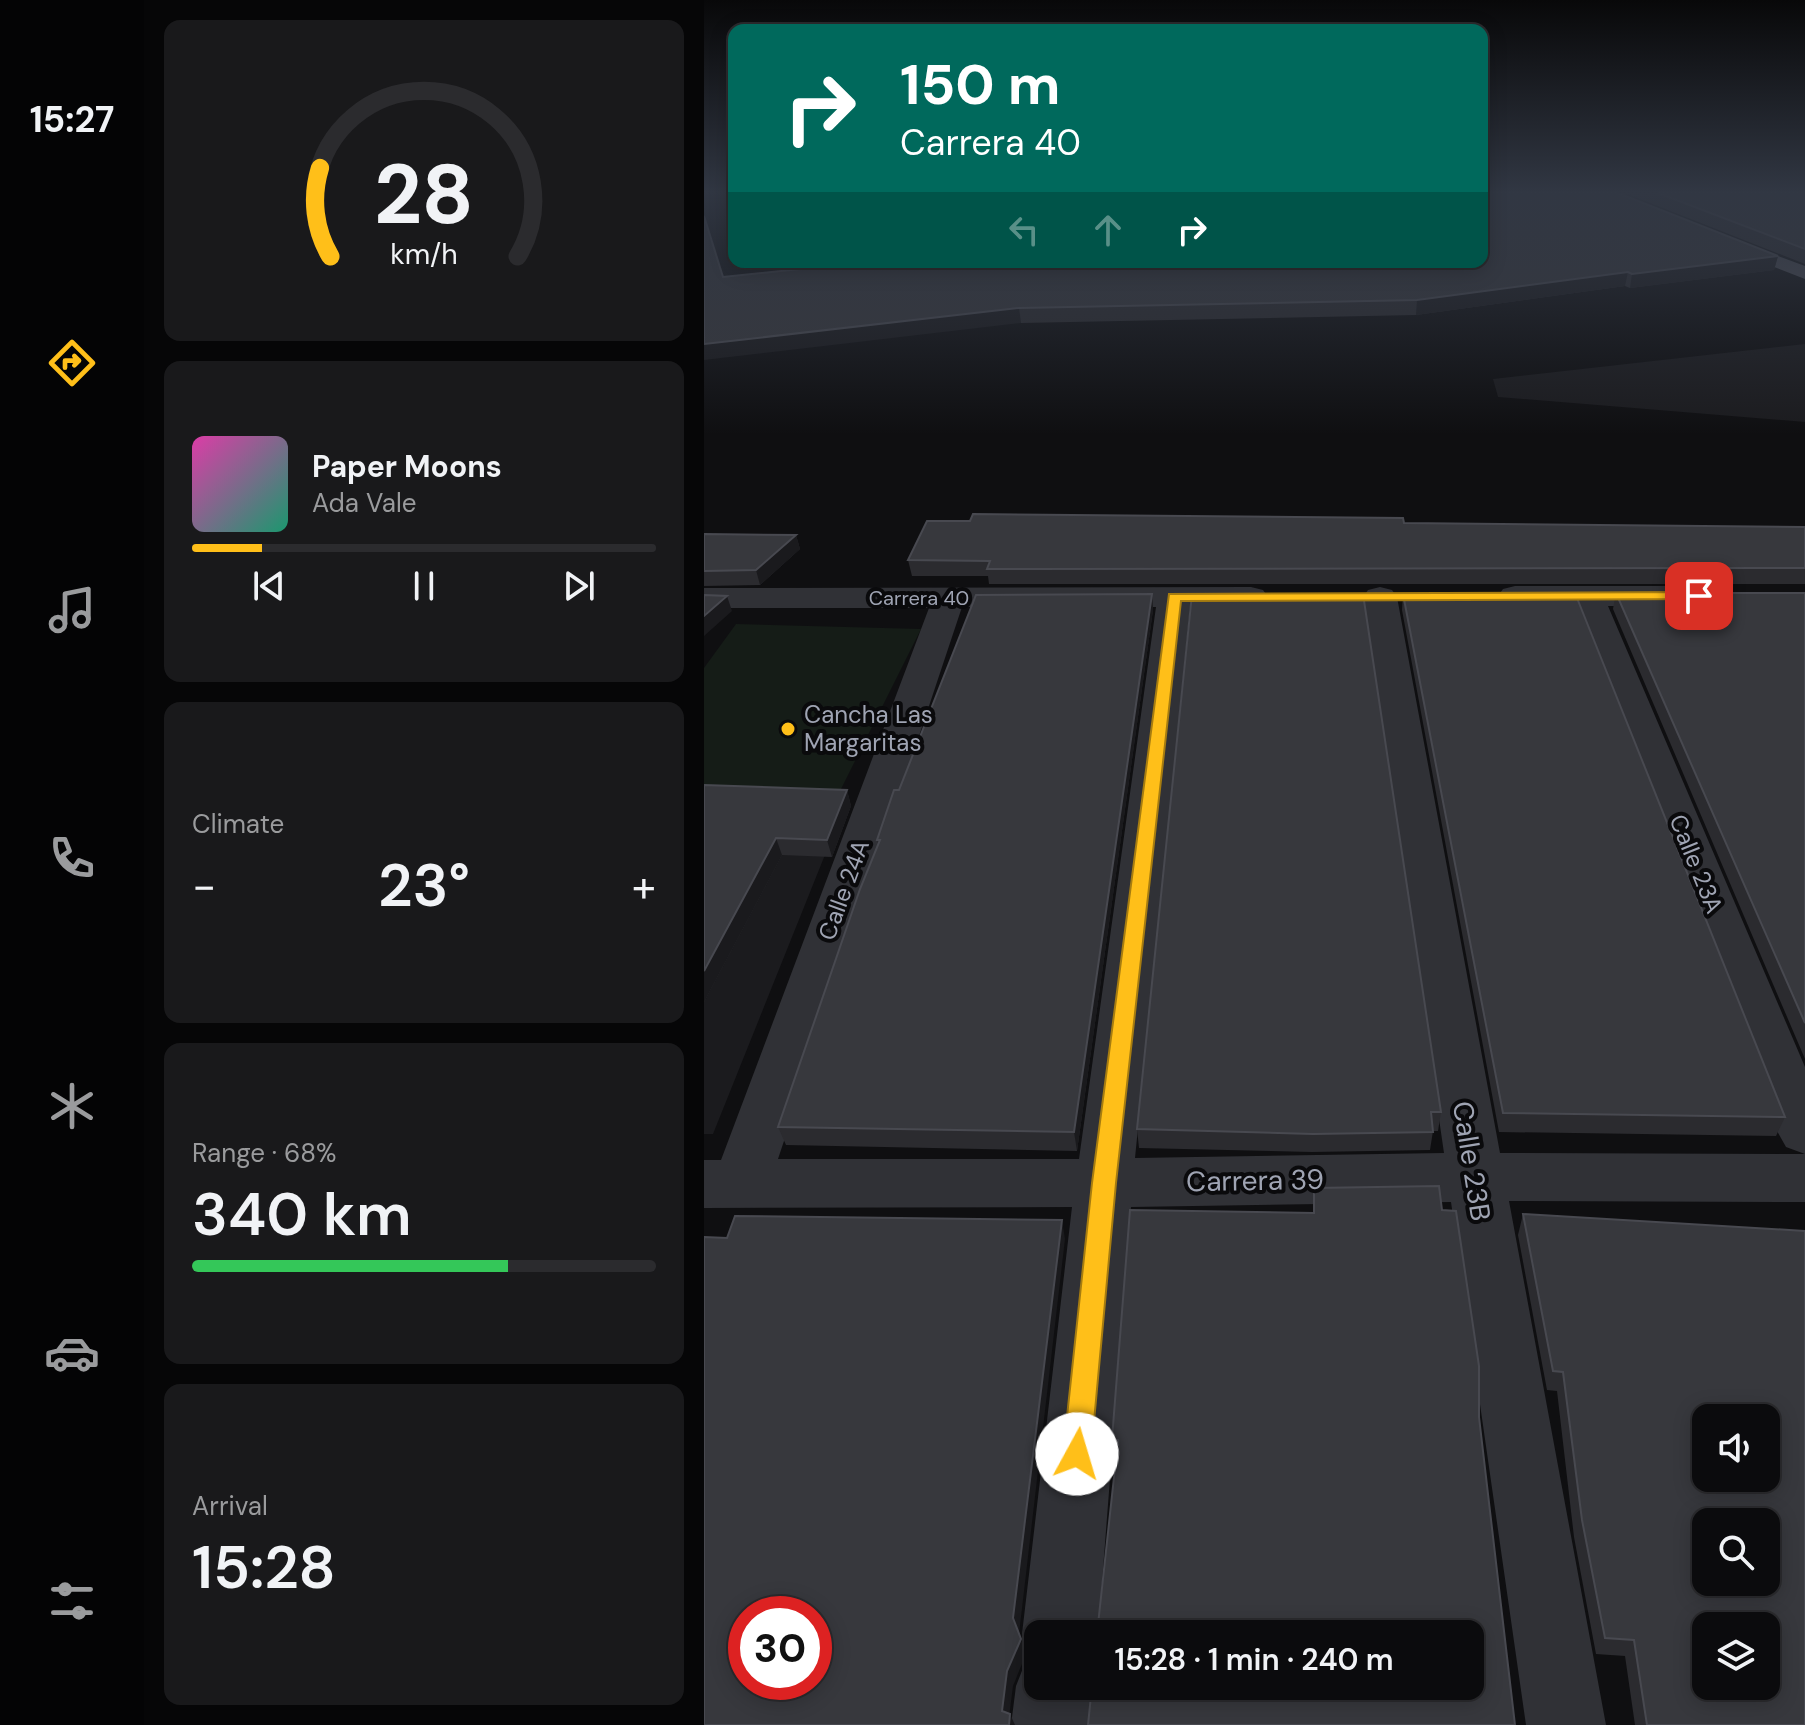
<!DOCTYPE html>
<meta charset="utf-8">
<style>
:root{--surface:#0b0b0d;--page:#19191b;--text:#f1f3f6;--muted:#9a9b9d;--line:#2b2b2e;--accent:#ffbf19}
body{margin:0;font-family:"DM Sans",sans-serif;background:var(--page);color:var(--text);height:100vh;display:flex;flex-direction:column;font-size:30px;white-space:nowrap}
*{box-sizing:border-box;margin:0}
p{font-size:26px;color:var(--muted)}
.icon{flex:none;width:44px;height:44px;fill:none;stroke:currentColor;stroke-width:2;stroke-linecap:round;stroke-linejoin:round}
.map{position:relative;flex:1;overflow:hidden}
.details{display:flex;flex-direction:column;gap:20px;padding:20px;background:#060607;width:560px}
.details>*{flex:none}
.top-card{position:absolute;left:24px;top:24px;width:760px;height:244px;border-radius:16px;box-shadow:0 4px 20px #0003,0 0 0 2px var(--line);background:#00695c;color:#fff;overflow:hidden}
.buttons{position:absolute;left:988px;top:1404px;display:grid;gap:16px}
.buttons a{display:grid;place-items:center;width:88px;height:88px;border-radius:16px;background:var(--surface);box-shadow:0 4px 20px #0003,0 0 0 2px var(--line);font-size:40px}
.speed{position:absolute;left:24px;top:1596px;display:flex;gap:16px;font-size:40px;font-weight:700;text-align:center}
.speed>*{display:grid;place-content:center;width:104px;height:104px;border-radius:50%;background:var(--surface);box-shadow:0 4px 20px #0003,0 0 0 2px var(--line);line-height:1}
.speed .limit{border:12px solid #d22;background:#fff;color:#111}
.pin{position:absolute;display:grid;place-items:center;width:68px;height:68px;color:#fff;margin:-34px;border-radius:16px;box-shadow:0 4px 12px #0006}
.me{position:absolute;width:88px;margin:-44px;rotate:6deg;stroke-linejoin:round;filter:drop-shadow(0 0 6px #0008)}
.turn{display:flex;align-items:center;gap:28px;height:168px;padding:0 40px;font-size:36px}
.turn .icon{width:104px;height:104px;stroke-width:2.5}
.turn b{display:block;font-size:56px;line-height:68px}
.lanes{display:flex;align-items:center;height:76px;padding:0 40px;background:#0003;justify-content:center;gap:40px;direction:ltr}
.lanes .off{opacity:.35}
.big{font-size:60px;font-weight:600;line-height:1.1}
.details .tile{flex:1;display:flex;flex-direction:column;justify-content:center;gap:12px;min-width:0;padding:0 28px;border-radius:16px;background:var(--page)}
.details .dial{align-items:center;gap:0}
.dial svg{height:208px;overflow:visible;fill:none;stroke:var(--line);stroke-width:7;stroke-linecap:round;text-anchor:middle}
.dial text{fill:var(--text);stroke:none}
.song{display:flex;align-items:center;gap:24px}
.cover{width:96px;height:96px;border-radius:12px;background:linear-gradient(135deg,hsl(320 70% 55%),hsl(160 70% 35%))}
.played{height:8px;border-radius:4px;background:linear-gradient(90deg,var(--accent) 15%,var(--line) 15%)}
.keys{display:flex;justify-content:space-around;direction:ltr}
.heat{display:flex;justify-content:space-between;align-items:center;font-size:44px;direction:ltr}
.charge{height:12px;border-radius:6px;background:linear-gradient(90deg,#34c759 68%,var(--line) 0)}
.trip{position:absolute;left:320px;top:1620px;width:460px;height:80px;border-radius:16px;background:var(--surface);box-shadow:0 4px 20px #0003,0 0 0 2px var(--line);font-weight:600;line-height:80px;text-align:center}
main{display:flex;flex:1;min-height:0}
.menu{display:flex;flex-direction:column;width:144px;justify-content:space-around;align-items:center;background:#040405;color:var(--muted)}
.menu .icon{width:56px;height:56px}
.menu .active{color:var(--accent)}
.menu b{font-size:36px;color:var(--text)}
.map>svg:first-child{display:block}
.built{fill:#1b1b1e}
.green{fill:#151c17}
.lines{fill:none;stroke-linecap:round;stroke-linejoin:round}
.minor{fill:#303136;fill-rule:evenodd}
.major{fill:#4c4d55;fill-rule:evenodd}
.wall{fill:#2b2b2f}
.shaded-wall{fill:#1a1a1d}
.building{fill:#37383d;stroke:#484950;stroke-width:2;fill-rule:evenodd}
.route{fill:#ffbf19;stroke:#a67c10;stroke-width:2}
.poi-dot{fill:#ffbf19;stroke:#0a0a0c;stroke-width:3}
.labels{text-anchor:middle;stroke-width:8;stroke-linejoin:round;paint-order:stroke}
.far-street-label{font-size:20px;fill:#9fa4b3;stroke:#0a0a0c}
.poi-label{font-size:24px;fill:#9fa4b3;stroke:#0a0a0c;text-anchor:start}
.street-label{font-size:24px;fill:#9fa4b3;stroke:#0a0a0c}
.near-street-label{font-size:28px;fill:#9fa4b3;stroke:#0a0a0c}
</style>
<main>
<nav class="menu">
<b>15:27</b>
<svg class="icon active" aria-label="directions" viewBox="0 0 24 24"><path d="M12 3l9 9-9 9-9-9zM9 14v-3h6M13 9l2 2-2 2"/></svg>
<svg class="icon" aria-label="music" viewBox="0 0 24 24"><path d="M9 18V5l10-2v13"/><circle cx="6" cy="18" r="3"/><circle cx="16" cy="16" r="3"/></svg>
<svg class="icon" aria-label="phone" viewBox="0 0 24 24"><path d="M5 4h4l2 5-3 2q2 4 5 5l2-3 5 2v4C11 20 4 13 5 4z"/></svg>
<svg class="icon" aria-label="climate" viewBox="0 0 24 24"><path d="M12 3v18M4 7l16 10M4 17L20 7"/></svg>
<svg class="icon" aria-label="car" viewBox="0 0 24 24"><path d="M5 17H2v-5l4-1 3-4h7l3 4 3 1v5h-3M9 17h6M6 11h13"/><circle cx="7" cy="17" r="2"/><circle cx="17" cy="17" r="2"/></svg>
<svg class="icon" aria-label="filters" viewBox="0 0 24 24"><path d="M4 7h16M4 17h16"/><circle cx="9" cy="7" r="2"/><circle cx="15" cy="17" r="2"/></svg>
</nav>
<section class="details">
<div class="tile dial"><svg viewBox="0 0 100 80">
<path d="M14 69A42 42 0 1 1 86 69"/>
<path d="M14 69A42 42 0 0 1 10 35" stroke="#ffbf19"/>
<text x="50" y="56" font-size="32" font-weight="700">28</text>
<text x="50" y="72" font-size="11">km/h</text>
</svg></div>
<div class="tile">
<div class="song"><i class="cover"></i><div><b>Paper Moons</b><p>Ada Vale</p></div></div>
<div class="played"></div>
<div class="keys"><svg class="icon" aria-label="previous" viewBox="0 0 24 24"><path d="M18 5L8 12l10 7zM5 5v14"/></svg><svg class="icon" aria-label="pause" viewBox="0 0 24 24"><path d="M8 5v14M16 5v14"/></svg><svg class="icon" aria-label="next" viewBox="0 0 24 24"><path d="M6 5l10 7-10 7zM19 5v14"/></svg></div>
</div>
<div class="tile"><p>Climate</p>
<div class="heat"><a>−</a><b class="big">23°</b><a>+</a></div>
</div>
<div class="tile"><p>Range · 68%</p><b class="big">340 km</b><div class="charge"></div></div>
<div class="tile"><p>Arrival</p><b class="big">15:28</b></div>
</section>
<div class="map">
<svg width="1101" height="1725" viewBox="0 0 1101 1725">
<rect width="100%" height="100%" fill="#0f0f11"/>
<path class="built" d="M1101,344V422L794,397L789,379Z
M0,795L143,800L9,1134H0Z"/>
<path class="green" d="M32,624L217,629L135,793L0,789V668Z"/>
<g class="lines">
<path class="minor" d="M811,586H971L983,589L988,596L983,603L971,606H904L1101,1067V1154L1082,1147L1073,1131L870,606H811L799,603L794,596L799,589Z
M547,587L559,590L564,597L559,604L547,607H486L431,1158L740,1153L659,597L664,590L676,587L688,590L693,597L796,1153L1101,1154V1202L805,1201L902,1725H822L747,1202L427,1207L394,1634H334V1686H390L387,1725H307L312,1686L323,1658L327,1657L318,1634L368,1207L0,1208V1160H17L225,608H0V588ZM258,607H452L375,1159H74Z"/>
<path class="major" d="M1018,235L1101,266V279L1012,244L1009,240Z"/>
</g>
<path class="wall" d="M921,193H1101V264Z
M1074,256L1070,270L926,288L921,286L712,315L317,323L19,277Z
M700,523L1101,527V584H285L284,576H208L204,560Z
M0,534L92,535L96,549L56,585L0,586Z
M912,593H1101V1059L909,609Z
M448,594L449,610L373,1151L82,1145L74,1127L174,845L173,840L195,790Z
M488,594L737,1112L734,1131H729L726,1150L608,1152L435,1148L433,1129Z
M699,594L1081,1117L1072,1136L795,1132L698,610Z
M0,785L143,790L147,806L128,857L78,855L0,1002Z
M735,1186L412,1457H411L408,1439L609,1213L610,1188Z
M819,1214L1101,1725H931L921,1656L892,1654L870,1537L853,1391L843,1390L814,1235Z"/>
<path class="shaded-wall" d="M1074,256L1070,270L926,288L928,274Z
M924,272L921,286L712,315L713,300Z
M315,308L317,323L0,360V344Z
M92,535L96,549L56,585L52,570Z
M448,594L449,610L373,1151L370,1132Z
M23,596L28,611L0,636V616Z
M143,790L147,806L128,857L123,840Z
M72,838L78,855L0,1002V971Z
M358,1220L361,1239L315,1634L309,1618Z
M317,1639L322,1654L309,1686L304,1725L298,1711L303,1671Z
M306,1714L311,1725H305Z"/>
<path class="building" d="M778,193H914L1074,256L928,274L924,272L713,300L315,308L0,344V216L19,277L163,262H778Z
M954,193H1101V249Z
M269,514L699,518L700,523L1101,527V568L283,569L286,561L204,560L223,521H266Z
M0,534L92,535L52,570L0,571Z
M871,593L1081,1117L799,1113L699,594Z
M912,593H1101V1023Z
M448,594L370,1132L74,1127L156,889L176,840H173L190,790H195L272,595Z
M488,594H659L737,1112H727L729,1132L609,1134L433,1129Z
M0,595L23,596L0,616Z
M0,785L143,790L123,840L72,838L0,971Z
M735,1186L738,1210L752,1211L775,1366V1417L811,1725H384L388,1686H766V1634H393L414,1440L408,1439L426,1210L610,1213V1188Z
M819,1214L1101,1231V1725H943L930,1640L901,1638L878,1520L859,1372L849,1371ZM1002,1418H1062V1478H1002ZM1002,1522H1062V1582H1002ZM1002,1626H1062V1686H1002Z
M31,1216L358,1220L309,1618L317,1639L303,1671L298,1711L306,1714L305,1725H0V1237L23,1238ZM42,1614H110V1682H42Z"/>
<linearGradient id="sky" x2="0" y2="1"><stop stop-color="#080809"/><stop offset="0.44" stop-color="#313743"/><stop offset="1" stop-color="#313743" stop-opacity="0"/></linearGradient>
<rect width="1101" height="435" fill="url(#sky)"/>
<path class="route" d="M995,592L1000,593V599L477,601L412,1183L387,1454L383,1464L373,1468L363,1464L359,1454L388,1183L465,594Z"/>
<circle class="poi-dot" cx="84" cy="729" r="8"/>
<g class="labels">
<g class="far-street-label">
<text x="215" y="605">Carrera 40</text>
</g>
<g class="poi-label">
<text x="100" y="723">Cancha Las<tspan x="100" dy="28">Margaritas</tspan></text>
</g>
<g class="street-label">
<text transform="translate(992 864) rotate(68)" y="8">Calle 23A</text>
<text transform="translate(140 890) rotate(-70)" y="8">Calle 24A</text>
</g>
<g class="near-street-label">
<text transform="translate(768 1161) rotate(81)" y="10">Calle 23B</text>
<text transform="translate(551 1180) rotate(-1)" y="10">Carrera 39</text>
</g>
</g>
</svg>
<div class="buttons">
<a><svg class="icon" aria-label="sound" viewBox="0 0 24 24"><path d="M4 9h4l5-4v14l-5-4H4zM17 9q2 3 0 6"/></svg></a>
<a><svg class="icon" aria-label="search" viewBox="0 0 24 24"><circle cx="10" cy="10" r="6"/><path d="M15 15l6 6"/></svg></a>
<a><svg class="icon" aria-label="layers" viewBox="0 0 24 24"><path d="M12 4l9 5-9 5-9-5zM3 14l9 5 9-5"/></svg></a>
</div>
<div class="speed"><div class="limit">30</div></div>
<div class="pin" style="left:995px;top:596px;background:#d93025"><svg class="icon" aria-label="arrive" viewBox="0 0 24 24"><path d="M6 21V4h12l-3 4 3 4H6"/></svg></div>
<svg class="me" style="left:373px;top:1454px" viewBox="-20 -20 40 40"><circle r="19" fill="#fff"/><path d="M0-13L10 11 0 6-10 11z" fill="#ffbf19"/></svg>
<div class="trip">15:28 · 1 min · 240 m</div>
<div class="top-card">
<div class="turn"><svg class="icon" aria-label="right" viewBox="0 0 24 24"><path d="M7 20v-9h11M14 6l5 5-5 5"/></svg><div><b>150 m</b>Carrera 40</div></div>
<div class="lanes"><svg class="icon off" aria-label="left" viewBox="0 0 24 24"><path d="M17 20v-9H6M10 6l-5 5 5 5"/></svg><svg class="icon off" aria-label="ahead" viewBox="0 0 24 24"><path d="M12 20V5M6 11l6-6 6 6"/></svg><svg class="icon" aria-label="right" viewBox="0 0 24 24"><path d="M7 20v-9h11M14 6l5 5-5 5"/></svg></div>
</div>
</div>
</main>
